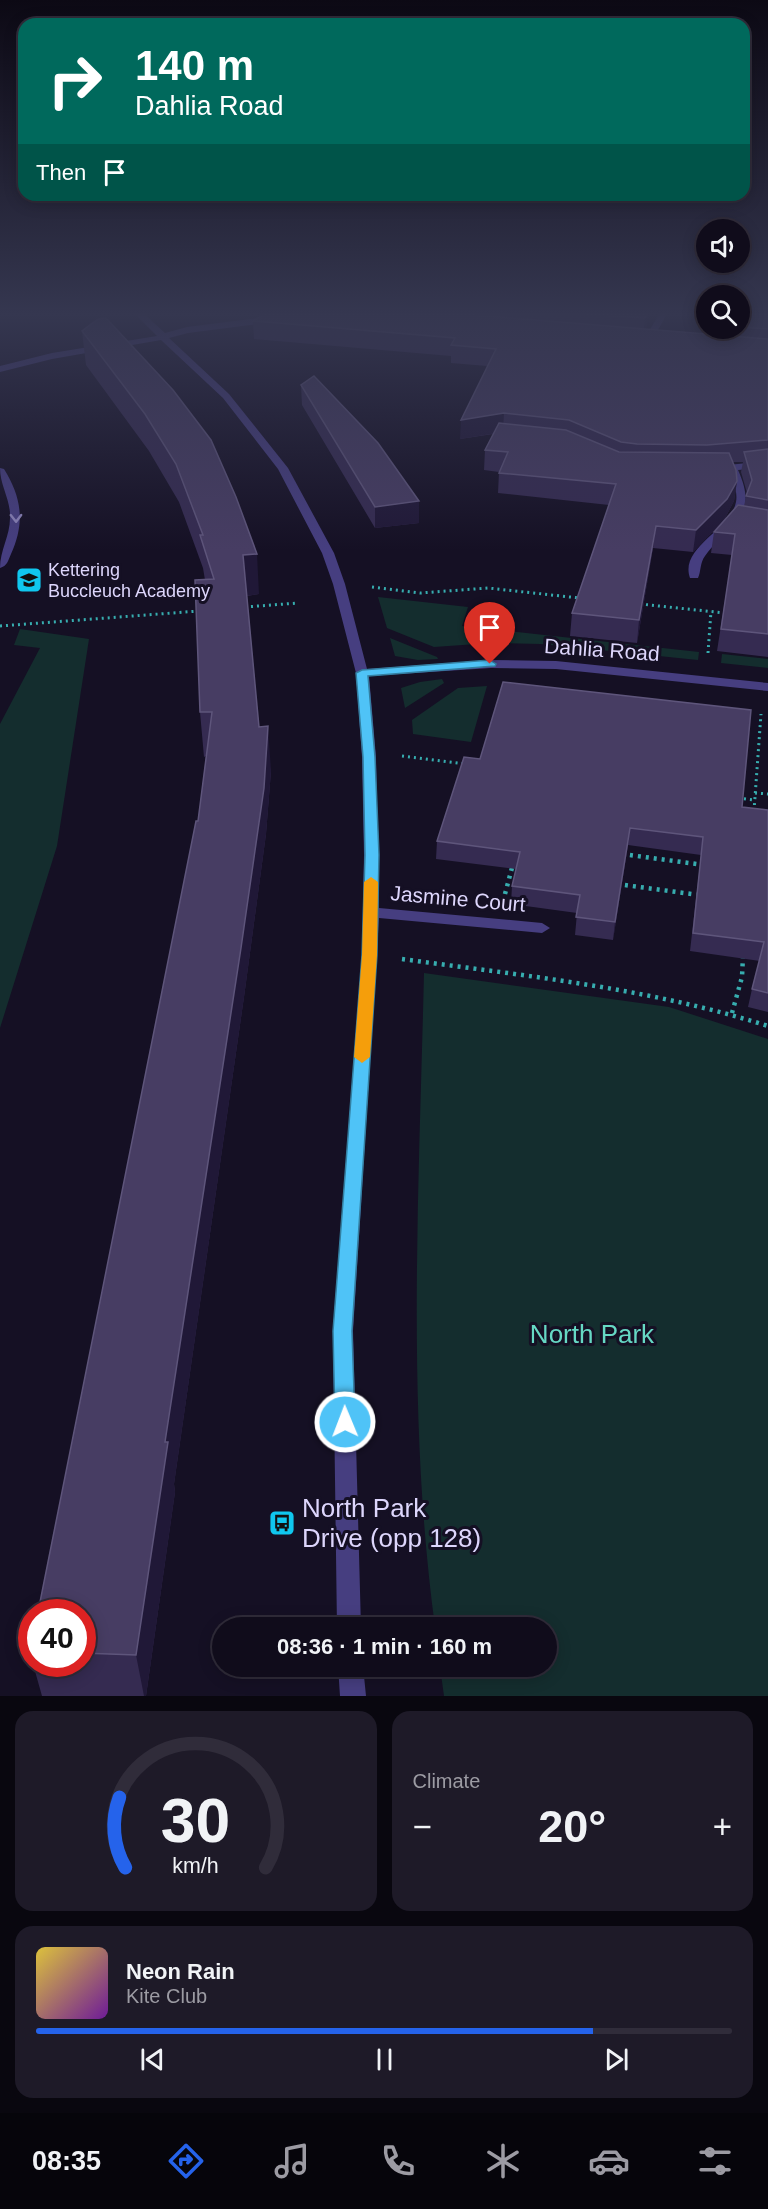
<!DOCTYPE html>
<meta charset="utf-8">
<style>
:root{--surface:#100c1b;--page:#1e1a28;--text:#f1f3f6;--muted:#9c9ba3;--line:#302c3a;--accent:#2563eb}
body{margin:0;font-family:Arial,sans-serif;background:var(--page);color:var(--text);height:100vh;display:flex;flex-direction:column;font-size:22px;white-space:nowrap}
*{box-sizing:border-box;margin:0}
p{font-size:20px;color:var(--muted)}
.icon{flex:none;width:33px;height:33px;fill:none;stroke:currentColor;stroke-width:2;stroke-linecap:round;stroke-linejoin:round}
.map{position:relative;height:1696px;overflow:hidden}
.drawer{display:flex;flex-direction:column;gap:15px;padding:15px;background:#09070f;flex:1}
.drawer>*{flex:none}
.guide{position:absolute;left:18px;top:18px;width:732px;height:183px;border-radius:18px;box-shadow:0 3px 15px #0003,0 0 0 2px var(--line);background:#00695c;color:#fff;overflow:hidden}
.buttons{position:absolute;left:696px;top:219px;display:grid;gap:12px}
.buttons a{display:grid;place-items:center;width:54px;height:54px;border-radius:50%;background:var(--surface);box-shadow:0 3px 15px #0003,0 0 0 2px var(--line);font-size:30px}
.speed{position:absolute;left:18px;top:1599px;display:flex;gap:12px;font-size:30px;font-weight:700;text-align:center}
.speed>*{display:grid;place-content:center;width:78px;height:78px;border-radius:50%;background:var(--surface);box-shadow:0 3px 15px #0003,0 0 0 2px var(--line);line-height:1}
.speed .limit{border:9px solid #d22;background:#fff;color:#111}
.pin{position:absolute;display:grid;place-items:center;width:51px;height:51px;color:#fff;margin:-62px -26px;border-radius:50% 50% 50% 0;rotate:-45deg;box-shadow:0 0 6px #0007}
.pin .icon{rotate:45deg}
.me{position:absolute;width:66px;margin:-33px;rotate:359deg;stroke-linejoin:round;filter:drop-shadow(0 0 4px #0008)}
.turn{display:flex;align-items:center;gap:21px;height:126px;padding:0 18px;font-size:27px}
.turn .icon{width:78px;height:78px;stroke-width:2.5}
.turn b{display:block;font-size:42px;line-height:51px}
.then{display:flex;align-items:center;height:57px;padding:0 18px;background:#0003;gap:12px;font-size:22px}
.big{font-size:45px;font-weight:600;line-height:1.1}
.drawer .widget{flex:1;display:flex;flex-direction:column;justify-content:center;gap:9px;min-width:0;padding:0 21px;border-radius:18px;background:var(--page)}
.drawer .dial{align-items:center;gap:0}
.dial svg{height:156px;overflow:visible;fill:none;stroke:var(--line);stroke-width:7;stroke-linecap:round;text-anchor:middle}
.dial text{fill:var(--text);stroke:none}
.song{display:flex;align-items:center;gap:18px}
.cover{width:72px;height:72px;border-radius:9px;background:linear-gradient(135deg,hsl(50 70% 55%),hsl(280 70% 35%))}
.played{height:6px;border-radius:3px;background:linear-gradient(90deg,var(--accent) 80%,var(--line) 80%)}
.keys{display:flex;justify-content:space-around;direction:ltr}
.heat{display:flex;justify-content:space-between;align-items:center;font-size:33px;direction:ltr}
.drawer .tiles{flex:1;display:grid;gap:15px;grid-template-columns:1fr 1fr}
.widget:last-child{grid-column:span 2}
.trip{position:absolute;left:212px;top:1617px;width:345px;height:60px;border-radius:30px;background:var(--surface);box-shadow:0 3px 15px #0003,0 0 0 2px var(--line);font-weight:600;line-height:60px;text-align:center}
.tab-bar{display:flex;height:96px;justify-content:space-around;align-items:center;background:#06050b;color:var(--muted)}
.tab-bar .icon{width:42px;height:42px}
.tab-bar .on{color:var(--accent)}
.tab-bar b{font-size:27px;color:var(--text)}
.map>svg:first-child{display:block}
.green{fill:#142d2e}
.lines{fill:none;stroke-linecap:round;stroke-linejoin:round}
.path-far1{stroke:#37adaf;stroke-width:3;stroke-dasharray:2 4;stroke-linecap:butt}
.path{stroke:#37adaf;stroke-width:4.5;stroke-dasharray:3 5;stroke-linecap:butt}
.minor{fill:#463e80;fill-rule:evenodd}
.wall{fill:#352b51}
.shaded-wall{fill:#201837}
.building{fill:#473d63;stroke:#5e557b;stroke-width:1.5}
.oneway{stroke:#8a82b8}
.route{fill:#4fc3f7;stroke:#337fa1;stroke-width:1.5}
.slow{fill:#f59e0b}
.labels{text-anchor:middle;stroke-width:6;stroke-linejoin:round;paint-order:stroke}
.far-poi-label{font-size:18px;fill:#ddd6fc;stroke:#151024;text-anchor:start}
.street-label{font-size:21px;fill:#ddd6fc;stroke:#151024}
.near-park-label{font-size:26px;fill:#66d8c4;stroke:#151024}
.near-poi-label{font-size:26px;fill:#ddd6fc;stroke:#151024;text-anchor:start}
</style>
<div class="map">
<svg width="768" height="1696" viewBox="0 0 768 1696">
<rect width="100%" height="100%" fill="#151024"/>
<path class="green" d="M378,597L468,607L462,626L699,652L698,660L541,644L491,643L434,647L387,628Z
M20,629L89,639L57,846L0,1028V724L40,648L14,645Z
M390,638L437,657L438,659L418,660L395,656Z
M722,654L768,659V668L721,663Z
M442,679L444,683L405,708L401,688L420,682Z
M487,686L471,742L413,734L412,720L458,688Z
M424,973L669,1007L768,1039V1696H444L440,1667L546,1666V1628L435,1627C406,1411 419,1191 424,973Z"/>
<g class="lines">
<path class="path-far1" d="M372,587L420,593L488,588L579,598
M640,604L725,613
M245,607L298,603
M0,626L199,611
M708,653L711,611
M402,756L465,764
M755,793L768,794
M738,798L755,800
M754,811L761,714"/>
<path class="path" d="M622,854L704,865
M617,884L699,895
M505,894L513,864
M402,959C526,976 649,988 768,1026
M732,1013L742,977L743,956"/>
<path class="minor" d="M135,314H144L165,333L187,327L274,316L278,319L274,322L188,333L169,338L229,394L288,468L334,553L345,584L367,669L491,660L556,661L768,683V691L556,669L491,668L369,676L376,757L379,908L542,923L550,928L542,933L379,918L353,1331L361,1628H337L333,1331L362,955L364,855L362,757L356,673L333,584L322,553L278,469L223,398L161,340L52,359L0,372V366L52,353L157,336Z
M659,314H667L650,344H644L643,342Z
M701,314H706V328H709L711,347L707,350L703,347Z
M768,461V467L738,470C760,519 730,522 705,556C700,562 701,572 698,578H690C679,547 731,530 736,502C738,491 733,481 728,471L717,472L712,469L717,466Z
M0,468L4,469C22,498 25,523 11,554C8,561 7,566 0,568C0,550 10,536 10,518C11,500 0,486 0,468Z
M338,1666H363L366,1696H340Z"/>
</g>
<path class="wall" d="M265,314H648L646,329L712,334L711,328H740V314H768V657L717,651L732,555L711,553L714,532L744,506L747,493L741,472L743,462H733L737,481L734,501L724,520L693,552L653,548L637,643L570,636L572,613L609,505L498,493L499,472L484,470L485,450L493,434L460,439L487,366L451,363V356L254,339L253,321Z
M98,319L259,594L247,596L259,727L271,771L266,834L244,997L174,1484L175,1492L146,1696H42L33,1664H82V1612L198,821L206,756L204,757L200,712L205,580L203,568L179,502L149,451L86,365L82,331Z
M301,385L419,501V523L375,528L302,405Z
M742,807L768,810V1012L748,1007L752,989L760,961L690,951L701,855L628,845L613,940L575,935L577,913L511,904L512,886L516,869L436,859L437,841Z"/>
<path class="shaded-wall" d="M648,314L646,332L643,337L645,318Z
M504,413L503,432L460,439L461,420Z
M737,481L734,501L724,520L693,552L696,530Z
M419,501V523L375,528V507Z
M656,526L653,548L637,643L639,620Z
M257,554L259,594L245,596L243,555Z
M268,726L271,771L266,834L244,997L174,1484L175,1492L146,1696H144L136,1655L165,1442Z
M630,828L628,845L613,940L615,922Z"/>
<path class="building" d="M265,314H462L768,339V440L707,445L637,444L621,442L569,420L504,413L461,420L496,349L451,345L455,338L253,321Z
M586,314H647L645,318Z
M740,314H768V329L740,327Z
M106,318L173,390L211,440L236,497L257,554L243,555L259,727L268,726L264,788L241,948L165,1442H168L136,1655L82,1653V1612H38L196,821H198L212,712H200L195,580L214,579L200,535H203L176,464L145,414L82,331L98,319Z
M314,376L378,443L419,501L375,507L301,385Z
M499,423L566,430L619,452L729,453L736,470L737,481L727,499L696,530L656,526L639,620L572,613L616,484L499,473L508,452L485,450Z
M768,449V500L746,496L752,480L744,452Z
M738,505L768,510V634L721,629L735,534L714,532Z
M503,682L751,710L742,807L768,810V993L752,989L764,942L693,933L703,837L630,828L615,922L576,917L580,895L512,886L520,852L437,841L464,757L480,759Z"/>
<defs><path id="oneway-chevron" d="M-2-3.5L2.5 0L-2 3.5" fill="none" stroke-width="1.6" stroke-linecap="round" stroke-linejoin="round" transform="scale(1.5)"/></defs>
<use class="oneway" href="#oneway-chevron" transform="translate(16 518) rotate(89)"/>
<linearGradient id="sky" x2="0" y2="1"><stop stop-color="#0c0914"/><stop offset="0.57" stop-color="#353750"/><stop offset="1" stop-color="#353750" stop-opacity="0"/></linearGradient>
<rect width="768" height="551" fill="url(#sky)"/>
<path class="route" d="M490,660L496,664L495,666L368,676L375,757L379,855L377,955L352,1331L355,1422L352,1428L345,1431L338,1428L335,1422L333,1331L362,955L365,855L363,757L356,673L362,670Z"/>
<path class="slow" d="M371,877L378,882L377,955L370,1057L362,1063L354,1057L362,955L364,882Z"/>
<defs>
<symbol id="school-square" viewBox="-11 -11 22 22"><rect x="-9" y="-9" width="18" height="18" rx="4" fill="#10c7ef" stroke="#151024"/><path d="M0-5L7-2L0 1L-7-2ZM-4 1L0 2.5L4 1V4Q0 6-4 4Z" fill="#111"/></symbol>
<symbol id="bus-square" viewBox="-11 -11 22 22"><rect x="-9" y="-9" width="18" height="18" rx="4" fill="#10c7ef" stroke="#151024"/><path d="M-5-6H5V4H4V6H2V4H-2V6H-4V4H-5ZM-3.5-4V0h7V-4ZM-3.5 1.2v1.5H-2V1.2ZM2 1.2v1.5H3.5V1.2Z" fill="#111"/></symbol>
</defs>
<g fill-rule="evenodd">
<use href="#school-square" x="14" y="565" width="30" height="30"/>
<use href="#bus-square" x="267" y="1508" width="30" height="30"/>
</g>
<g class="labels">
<g class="far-poi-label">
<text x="48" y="576">Kettering<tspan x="48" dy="21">Buccleuch Academy</tspan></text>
</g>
<g class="street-label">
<text transform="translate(602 650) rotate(4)" y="7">Dahlia Road</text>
<text transform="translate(458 899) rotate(5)" y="7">Jasmine Court</text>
</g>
<g class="near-park-label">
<text x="592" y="1343">North Park</text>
</g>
<g class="near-poi-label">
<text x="302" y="1517">North Park<tspan x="302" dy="30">Drive (opp 128)</tspan></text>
</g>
</g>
</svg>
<div class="buttons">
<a><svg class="icon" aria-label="sound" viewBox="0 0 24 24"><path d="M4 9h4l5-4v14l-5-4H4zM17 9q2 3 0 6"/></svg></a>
<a><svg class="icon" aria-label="search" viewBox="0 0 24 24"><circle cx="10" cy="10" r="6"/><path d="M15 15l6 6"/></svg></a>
</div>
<div class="speed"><div class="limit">40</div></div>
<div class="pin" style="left:490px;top:664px;background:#d93025"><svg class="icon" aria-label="arrive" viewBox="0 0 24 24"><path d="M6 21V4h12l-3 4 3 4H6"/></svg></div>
<svg class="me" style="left:345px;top:1422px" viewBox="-20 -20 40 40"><circle r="17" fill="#4fc3f7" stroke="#fff" stroke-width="3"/><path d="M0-11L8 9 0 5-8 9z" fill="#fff"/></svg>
<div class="trip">08:36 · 1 min · 160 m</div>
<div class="guide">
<div class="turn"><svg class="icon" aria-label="right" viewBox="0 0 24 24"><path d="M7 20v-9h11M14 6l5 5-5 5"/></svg><div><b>140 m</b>Dahlia Road</div></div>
<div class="then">Then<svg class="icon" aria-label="arrive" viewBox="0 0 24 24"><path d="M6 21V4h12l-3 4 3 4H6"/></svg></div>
</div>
</div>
<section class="drawer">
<div class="tiles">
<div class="widget dial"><svg viewBox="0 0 100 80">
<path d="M14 69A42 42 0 1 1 86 69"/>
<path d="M14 69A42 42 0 0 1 11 33" stroke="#2563eb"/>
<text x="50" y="56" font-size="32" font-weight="700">30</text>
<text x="50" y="72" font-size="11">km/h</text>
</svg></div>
<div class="widget"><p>Climate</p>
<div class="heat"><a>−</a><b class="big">20°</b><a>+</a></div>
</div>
<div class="widget">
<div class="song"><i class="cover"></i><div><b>Neon Rain</b><p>Kite Club</p></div></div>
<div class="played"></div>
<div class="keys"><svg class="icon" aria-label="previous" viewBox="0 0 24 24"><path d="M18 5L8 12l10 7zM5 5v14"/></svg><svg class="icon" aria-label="pause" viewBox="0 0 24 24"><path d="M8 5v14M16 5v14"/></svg><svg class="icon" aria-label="next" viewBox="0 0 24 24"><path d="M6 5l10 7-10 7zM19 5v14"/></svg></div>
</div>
</div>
</section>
<nav class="tab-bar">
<b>08:35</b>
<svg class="icon on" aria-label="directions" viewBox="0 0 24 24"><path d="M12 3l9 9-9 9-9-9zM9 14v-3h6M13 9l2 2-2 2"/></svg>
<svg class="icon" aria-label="music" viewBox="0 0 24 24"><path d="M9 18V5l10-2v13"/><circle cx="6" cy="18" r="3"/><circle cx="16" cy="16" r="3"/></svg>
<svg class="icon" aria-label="phone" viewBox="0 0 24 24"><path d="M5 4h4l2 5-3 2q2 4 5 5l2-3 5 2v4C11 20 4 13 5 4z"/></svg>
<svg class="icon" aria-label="climate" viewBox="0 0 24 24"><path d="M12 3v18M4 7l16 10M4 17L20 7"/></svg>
<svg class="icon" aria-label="car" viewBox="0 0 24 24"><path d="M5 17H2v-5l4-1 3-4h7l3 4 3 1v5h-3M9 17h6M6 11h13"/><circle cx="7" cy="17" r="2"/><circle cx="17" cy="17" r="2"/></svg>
<svg class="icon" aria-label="filters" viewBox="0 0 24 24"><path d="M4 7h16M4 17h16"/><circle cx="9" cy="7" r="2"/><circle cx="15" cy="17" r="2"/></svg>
</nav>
